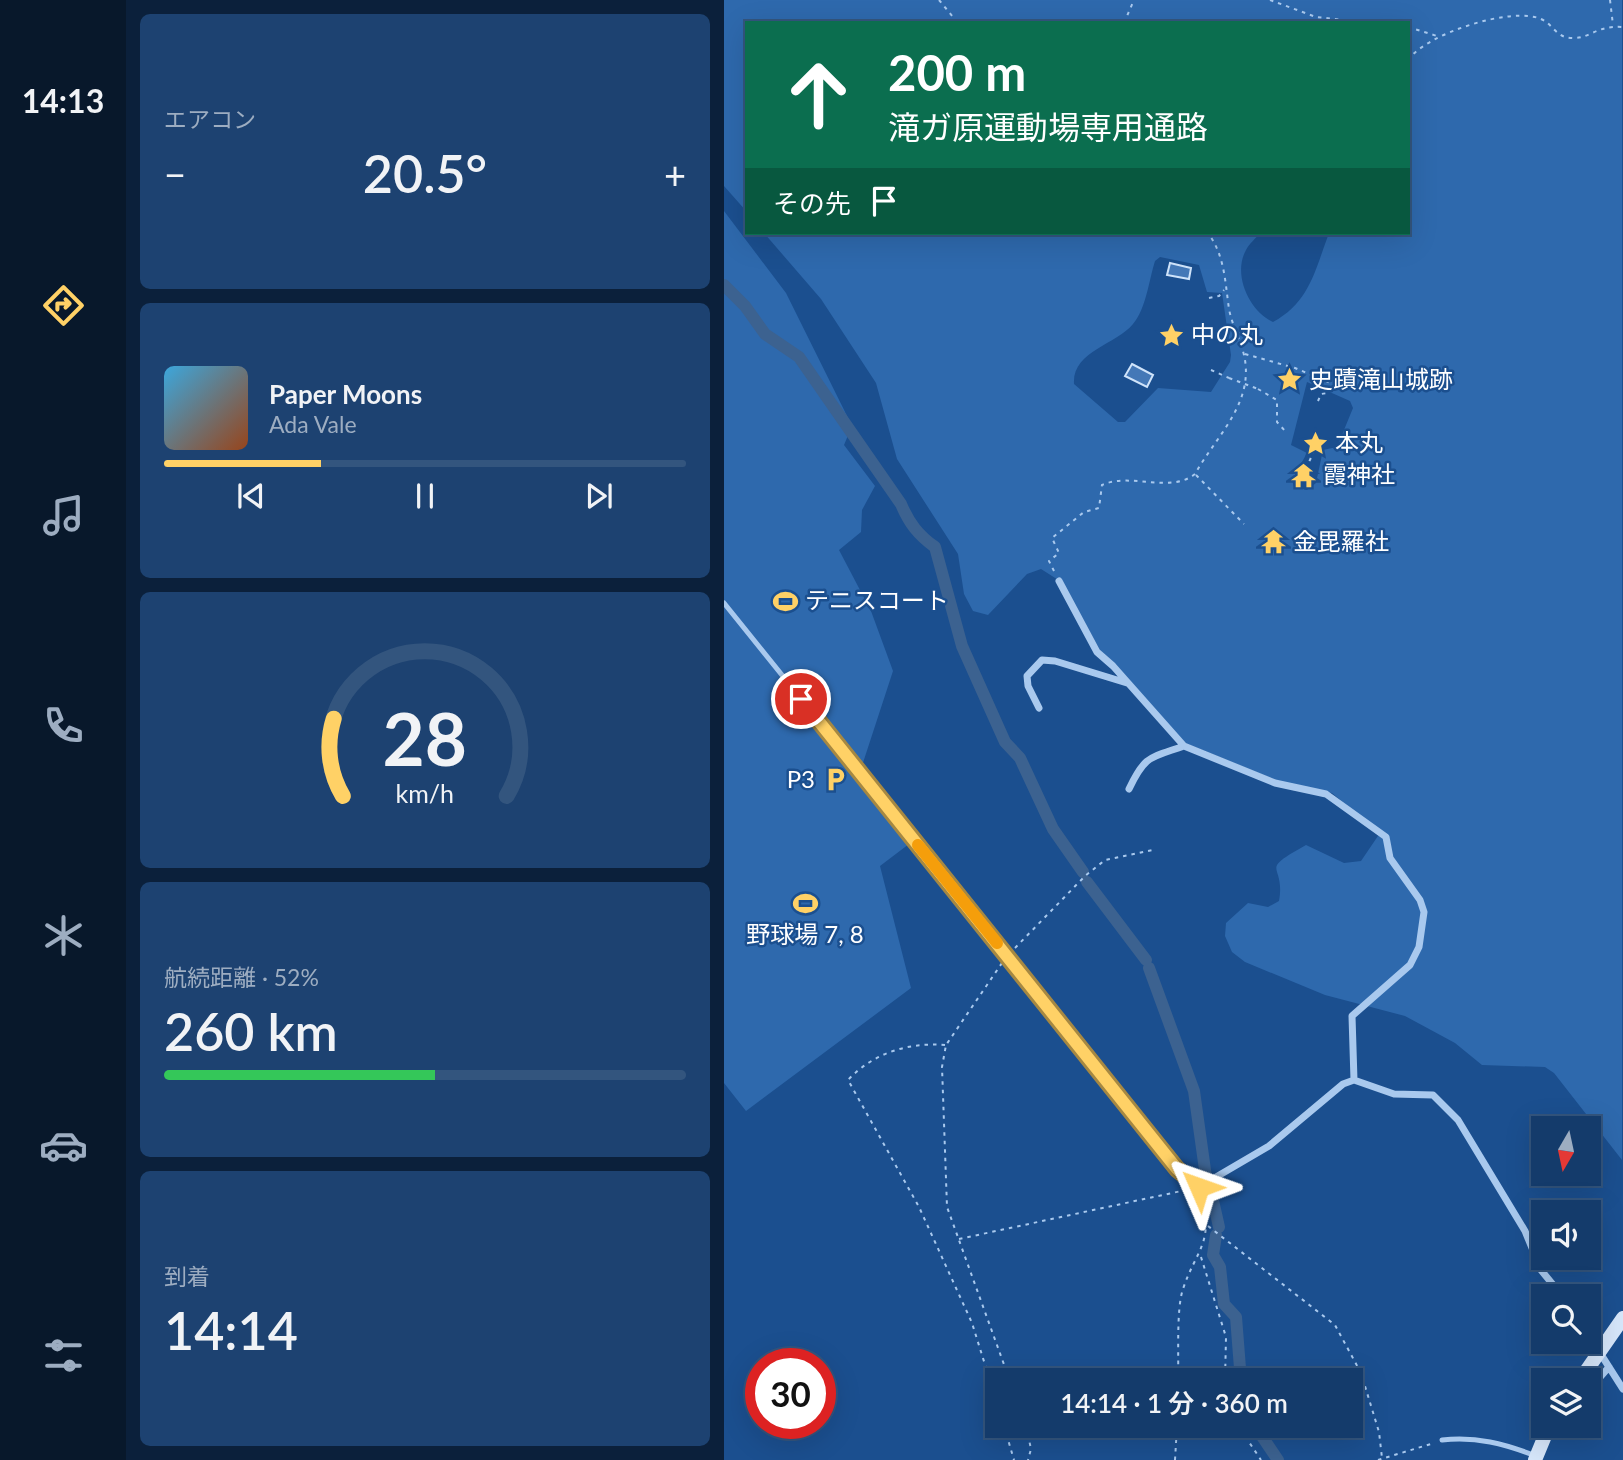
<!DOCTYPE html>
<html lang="ja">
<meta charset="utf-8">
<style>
:root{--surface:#143b6b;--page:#1d4271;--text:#f1f3f6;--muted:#9dadc1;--line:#33557e;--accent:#ffd166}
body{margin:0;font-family:Lato,"Noto Sans JP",sans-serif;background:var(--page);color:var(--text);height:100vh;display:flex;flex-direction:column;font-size:26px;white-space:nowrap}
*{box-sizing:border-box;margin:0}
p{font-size:23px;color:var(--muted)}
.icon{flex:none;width:38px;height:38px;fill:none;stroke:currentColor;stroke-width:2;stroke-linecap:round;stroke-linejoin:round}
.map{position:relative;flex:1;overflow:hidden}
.sheet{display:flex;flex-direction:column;gap:14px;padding:14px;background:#0b203b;width:598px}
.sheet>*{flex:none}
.hud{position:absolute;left:21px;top:21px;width:665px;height:214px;border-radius:0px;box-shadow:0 7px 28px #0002,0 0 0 2px var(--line);background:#0b6e4f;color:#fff;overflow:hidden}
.needle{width:46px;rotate:189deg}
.controls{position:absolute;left:807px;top:1116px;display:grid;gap:14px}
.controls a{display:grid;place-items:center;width:70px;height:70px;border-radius:0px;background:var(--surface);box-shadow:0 7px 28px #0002,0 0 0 2px var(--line);font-size:35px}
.speed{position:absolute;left:21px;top:1348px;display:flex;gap:14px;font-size:35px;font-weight:700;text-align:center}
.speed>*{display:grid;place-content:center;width:91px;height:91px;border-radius:50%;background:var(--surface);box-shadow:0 7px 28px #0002,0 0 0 2px var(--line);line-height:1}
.speed .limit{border:10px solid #d22;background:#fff;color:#111}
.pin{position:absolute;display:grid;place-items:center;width:60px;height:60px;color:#fff;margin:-30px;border:4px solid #fff;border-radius:50%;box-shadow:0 2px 7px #0007}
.me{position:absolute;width:77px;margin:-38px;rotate:313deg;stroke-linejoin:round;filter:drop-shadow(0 0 5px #0008)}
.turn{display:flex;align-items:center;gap:24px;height:147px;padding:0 28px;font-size:32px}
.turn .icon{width:91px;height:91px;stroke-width:2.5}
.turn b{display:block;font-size:49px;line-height:60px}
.then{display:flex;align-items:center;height:66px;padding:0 28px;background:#0003;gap:14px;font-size:26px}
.big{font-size:52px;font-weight:600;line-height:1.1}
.sheet .tile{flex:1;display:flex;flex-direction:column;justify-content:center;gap:10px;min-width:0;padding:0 24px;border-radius:10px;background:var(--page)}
.sheet .dial{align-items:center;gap:0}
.dial svg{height:182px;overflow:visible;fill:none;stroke:var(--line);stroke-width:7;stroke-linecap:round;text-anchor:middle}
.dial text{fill:var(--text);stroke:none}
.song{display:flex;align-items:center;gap:21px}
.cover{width:84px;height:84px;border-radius:10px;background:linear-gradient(135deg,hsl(200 70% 55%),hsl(20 70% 35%))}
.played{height:7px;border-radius:4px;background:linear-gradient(90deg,var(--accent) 30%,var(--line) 30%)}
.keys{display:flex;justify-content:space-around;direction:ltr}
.heat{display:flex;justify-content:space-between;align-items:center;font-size:38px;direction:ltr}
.charge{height:10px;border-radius:5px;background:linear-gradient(90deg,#34c759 52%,var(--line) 0)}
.trip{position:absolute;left:261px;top:1368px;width:378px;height:70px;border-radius:0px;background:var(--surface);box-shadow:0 7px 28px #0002,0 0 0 2px var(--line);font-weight:600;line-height:70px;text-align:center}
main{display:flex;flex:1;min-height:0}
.tabs{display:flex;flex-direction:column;width:126px;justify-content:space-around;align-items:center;background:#08182b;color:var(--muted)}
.tabs .icon{width:49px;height:49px}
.tabs .on{color:var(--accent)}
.tabs b{font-size:32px;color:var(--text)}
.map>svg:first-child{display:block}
.green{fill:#2e69ad;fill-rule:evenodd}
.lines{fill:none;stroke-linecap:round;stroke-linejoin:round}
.canal{stroke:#3c6290;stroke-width:12}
.building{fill:#4478b7;stroke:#cfe3fa;stroke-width:2}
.path{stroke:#a9c9ee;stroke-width:2;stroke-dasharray:3.5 5;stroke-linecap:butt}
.lane{stroke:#a9c9ee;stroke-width:5}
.street{stroke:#a9c9ee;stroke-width:7}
.secondary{stroke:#d6e6fa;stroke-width:14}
.path-bridge{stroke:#a9c9ee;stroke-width:2;stroke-dasharray:3.5 5;stroke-linecap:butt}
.secondary-bridge{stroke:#d6e6fa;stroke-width:14}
.route-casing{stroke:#a68842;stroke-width:18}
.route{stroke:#ffd166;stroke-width:12}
.slow{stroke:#f59e0b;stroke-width:12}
.labels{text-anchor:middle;stroke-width:5;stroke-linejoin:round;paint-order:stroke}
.poi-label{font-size:24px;fill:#fff;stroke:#1b4f8f;text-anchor:start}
</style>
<main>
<nav class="tabs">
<b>14:13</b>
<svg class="icon on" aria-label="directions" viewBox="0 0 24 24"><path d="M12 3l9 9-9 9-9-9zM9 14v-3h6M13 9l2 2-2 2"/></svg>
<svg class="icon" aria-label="music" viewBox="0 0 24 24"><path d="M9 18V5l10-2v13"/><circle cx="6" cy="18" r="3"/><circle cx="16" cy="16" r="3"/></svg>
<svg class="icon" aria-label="phone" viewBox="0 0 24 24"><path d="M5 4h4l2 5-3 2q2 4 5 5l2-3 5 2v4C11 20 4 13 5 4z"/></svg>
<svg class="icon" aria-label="climate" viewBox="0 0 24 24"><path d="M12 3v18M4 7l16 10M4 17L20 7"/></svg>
<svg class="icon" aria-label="car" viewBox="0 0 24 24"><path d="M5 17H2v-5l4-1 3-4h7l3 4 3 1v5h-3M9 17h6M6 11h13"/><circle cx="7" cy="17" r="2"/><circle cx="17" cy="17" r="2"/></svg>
<svg class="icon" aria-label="filters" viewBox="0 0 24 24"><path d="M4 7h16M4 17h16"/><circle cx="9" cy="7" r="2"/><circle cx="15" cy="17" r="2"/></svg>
</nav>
<section class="sheet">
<div class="tile"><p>エアコン</p>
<div class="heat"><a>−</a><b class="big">20.5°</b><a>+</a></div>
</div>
<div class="tile">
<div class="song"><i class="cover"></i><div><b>Paper Moons</b><p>Ada Vale</p></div></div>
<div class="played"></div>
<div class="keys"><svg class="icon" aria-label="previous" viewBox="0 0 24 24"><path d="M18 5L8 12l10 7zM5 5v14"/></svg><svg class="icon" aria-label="pause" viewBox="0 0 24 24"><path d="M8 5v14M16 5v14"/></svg><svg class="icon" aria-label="next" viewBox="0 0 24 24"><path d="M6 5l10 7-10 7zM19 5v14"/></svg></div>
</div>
<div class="tile dial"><svg viewBox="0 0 100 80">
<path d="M14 69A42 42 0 1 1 86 69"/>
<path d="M14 69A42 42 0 0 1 10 35" stroke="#ffd166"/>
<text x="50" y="56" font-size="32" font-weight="700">28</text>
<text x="50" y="72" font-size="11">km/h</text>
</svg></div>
<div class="tile"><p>航続距離 · 52%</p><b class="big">260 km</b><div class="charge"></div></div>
<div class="tile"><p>到着</p><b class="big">14:14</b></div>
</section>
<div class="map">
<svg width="899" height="1460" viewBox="0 0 899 1460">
<rect width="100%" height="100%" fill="#1b4f8f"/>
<path class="green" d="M0,0H898V1169V1160L830,1073L821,1067L758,1065L731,1043L681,1016L601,995L521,962L508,952L501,936L502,923L524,903L544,907L555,901C562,862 532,873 582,845L620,863L637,861L656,833L608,793L554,781L459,742L376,650L339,583L317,569L303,574L264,615L249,611L240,594L234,554L173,459L152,383L97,299L40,233H536C532,238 525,244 522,250C508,275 526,312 549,322C586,302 591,270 605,233H684V23H23V212L0,186ZM436,257L475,265L483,292L498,293L507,355L506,362L487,392L434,388L401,422H394L350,384C348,351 392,345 409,324C422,309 425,280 431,261ZM583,382L626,401L629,408L613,447L599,450L592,483L583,490L570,487L568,480L583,453L567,445Z
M0,211L62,293L128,426L120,445L151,486L138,510L137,532L115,550L147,611L169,671L134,778L185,844L156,866L187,988L22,1111L0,1083Z"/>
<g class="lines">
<path class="canal" d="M0,285L21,306L41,334L75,357L177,504C185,523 194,535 211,547L238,646L281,742L296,758L329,829L359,872
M363,882L422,960
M425,968L470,1091L482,1177
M486,1187L495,1227
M492,1235L489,1255L496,1267L500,1304L512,1317L517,1381
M531,1426L554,1460"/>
</g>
<path class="building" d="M446,263L467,268L465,279L443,275Z
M408,364L429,375L423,387L401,376Z"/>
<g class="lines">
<path class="path" d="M215,0L234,23
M546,0L592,17L648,23
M886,0L889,25
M400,23L410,0
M684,27L713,36
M684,60C702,34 787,6 817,19C829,24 832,38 848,38C866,39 872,25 899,27
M485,298L495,296L500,290
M521,354L571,368L616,387
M487,370L505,378
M534,389L553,400V422L563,433
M594,401L597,394L604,393L606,387
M582,469L589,453
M472,475L520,524
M330,571L325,561L335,553L328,538L360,512L375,508L378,485C407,472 446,494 471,474C492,436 531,403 520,355C516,339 508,325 505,309C501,282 501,256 484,233
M291,948L361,876L381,860L429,850
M278,963L222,1045L218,1067L223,1207L286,1381
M221,1045C185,1042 149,1053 124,1080L195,1207L248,1323L273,1403
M484,1226L611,1325L637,1373L655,1432L658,1458
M235,1239L462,1190
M477,1257L502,1337L501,1381
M454,1381C455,1358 452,1309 459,1289C472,1250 490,1243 478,1197
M280,1426L290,1460
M302,1426L307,1449L304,1460
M508,1426L521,1436L537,1460
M385,1439L474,1426
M451,1460L453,1426
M654,1460L710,1443"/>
<path class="lane" d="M0,603L248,911
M718,1440C752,1436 781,1444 812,1456"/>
<path class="street" d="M335,581L373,652L389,666L460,746L551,783L602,794L662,837L666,858L696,900L700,912L695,947L686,965L628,1016L630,1080
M315,708L304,686L303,676L318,660L331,661L403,683
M405,789C421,755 426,758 460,746
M248,911L453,1169L475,1187L545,1146L619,1084L630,1080L670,1094L709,1095L734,1120L801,1231L817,1270L839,1297
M864,1334L899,1389
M864,1391L885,1367"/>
<path class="secondary" d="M811,1460L825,1426"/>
<path class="path-bridge" d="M505,378L534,389"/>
<path class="secondary-bridge" d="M858,1377L899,1318"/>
</g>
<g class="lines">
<defs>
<path id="route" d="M77,699L453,1169L475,1187"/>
</defs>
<use href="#route" class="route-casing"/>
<use href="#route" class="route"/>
<path class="slow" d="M194,845L273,943"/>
</g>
<defs>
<symbol id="sight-bare" viewBox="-9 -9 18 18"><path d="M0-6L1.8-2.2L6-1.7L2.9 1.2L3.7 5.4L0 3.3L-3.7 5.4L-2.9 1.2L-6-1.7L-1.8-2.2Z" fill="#ffd166" stroke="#1b4f8f" stroke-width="2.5" paint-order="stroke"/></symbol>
<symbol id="temple-bare" viewBox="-9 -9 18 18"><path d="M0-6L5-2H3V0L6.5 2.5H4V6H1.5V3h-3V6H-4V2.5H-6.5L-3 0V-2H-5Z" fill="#ffd166" stroke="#1b4f8f" stroke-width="2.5" paint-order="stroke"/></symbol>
<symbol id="stadium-bare" viewBox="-9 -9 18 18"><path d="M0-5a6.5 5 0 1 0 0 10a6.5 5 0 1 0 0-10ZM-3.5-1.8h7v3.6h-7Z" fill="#ffd166" stroke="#1b4f8f" stroke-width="2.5" paint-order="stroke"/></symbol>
<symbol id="parking-bare" viewBox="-9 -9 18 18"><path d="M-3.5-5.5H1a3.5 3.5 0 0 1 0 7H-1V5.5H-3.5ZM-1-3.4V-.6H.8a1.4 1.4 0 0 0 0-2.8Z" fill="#ffd166" stroke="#1b4f8f" stroke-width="2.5" paint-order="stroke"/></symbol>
</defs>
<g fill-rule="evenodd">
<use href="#sight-bare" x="430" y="318" width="35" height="35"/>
<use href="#sight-bare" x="548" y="362" width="35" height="35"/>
<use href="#sight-bare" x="574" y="426" width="35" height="35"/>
<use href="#temple-bare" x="562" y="458" width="35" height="35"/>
<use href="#temple-bare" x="532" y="524" width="35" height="35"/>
<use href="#stadium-bare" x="44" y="584" width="35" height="35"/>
<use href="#parking-bare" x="94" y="762" width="35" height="35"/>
<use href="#stadium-bare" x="64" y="886" width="35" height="35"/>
</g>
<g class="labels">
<g class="poi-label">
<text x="467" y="343">中の丸</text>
<text x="585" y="388">史蹟滝山城跡</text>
<text x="611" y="451">本丸</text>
<text x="599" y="483">霞神社</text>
<text x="569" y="550">金毘羅社</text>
<text x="81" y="609">テニスコート</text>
<text x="91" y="788" text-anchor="end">P3</text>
<text x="81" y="943" text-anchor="middle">野球場 7, 8</text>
</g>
</g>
</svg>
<div class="controls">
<a><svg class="needle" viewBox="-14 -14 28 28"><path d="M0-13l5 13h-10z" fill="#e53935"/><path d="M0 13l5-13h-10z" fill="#9dadc1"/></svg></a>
<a><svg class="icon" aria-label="sound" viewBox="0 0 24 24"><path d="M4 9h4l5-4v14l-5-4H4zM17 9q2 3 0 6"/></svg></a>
<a><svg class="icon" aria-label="search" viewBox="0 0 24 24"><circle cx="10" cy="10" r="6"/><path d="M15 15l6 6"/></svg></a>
<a><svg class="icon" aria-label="layers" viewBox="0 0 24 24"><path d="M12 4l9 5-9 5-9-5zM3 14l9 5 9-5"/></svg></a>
</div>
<div class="speed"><div class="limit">30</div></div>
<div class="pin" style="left:77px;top:699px;background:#d93025"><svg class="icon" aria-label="arrive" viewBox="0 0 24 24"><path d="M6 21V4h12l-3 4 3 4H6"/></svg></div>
<svg class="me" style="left:475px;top:1187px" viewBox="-20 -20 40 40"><path d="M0-17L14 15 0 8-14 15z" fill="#ffd166" stroke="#fff" stroke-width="4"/></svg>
<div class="trip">14:14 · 1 分 · 360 m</div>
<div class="hud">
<div class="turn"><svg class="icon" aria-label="ahead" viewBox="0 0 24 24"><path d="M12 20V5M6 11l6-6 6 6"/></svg><div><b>200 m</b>滝ガ原運動場専用通路</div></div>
<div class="then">その先<svg class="icon" aria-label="arrive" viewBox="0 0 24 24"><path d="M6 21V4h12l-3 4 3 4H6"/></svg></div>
</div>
</div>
</main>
